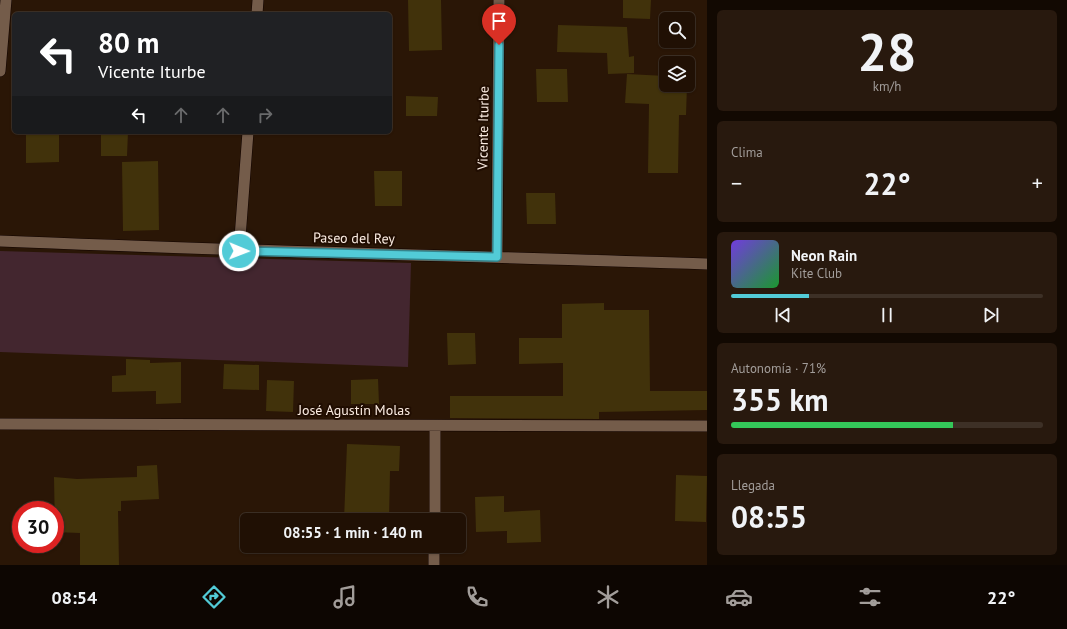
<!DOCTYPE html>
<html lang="es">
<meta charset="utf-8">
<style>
:root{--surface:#201004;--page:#28190e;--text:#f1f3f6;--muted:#a29d9a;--line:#3d3026;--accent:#52cbd7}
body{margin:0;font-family:"PT Sans",sans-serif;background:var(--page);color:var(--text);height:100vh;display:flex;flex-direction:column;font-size:15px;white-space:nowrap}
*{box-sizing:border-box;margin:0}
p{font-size:13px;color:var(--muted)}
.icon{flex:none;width:22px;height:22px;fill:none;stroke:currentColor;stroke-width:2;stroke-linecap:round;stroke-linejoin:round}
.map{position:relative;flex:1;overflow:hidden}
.panel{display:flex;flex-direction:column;gap:10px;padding:10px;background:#120902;width:360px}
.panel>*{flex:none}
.hud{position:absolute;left:12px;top:12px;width:380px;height:122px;border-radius:6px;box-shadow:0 1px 3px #0004,0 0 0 1px var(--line);background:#202124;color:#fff;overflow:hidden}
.controls{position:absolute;left:659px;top:12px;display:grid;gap:8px}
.controls a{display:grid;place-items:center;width:36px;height:36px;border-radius:6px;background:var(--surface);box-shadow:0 1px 3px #0004,0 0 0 1px var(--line);font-size:20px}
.speed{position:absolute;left:12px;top:501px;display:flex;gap:8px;font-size:20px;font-weight:700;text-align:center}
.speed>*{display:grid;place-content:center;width:52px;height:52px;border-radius:50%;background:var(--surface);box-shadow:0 1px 3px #0004,0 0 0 1px var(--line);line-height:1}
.speed .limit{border:6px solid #d22;background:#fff;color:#111}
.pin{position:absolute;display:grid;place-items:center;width:34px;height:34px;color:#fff;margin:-41px -17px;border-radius:50% 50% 50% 0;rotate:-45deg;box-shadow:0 0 4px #0007}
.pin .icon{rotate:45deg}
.me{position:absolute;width:44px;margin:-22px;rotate:91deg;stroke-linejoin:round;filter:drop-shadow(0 0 3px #0008)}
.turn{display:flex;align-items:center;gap:14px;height:84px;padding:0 20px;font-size:18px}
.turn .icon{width:52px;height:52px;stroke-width:2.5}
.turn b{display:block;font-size:28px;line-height:34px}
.lanes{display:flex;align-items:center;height:38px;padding:0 20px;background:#0003;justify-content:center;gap:20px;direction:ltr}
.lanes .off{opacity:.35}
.big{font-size:30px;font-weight:800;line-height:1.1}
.panel .card{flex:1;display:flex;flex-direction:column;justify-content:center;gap:6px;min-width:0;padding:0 14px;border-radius:6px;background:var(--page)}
.panel .dial{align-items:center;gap:0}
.dial b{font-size:52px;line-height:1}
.song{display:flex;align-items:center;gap:12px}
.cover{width:48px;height:48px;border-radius:6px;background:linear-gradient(135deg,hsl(260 70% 55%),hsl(130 70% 35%))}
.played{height:4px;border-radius:2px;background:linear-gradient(90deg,var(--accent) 25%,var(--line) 25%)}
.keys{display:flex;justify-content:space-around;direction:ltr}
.heat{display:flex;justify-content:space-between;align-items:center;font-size:22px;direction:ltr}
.charge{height:6px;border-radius:3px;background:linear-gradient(90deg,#34c759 71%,var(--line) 0)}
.trip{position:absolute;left:240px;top:513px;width:226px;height:40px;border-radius:6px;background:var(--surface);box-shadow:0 1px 3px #0004,0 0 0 1px var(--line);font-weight:800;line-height:40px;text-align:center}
.menu{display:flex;height:64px;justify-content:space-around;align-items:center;background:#0d0602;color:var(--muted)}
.menu .icon{width:28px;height:28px}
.menu .on{color:var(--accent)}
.menu b{font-size:18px;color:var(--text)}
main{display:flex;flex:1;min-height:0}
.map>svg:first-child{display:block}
.green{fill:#43262f}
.building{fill:#41320b}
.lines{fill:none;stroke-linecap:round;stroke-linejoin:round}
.minor-casing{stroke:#110300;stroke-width:12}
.minor{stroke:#745c4a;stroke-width:11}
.route-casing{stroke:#35848c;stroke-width:10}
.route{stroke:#52cbd7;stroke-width:7}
.labels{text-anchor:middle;stroke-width:4;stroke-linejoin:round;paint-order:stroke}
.street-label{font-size:14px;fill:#fbece2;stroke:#200d01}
</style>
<main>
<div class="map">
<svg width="707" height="565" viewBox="0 0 707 565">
<rect width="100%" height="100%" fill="#2a1606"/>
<path class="green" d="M0,251L411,263L408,367L0,352Z"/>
<path class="building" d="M408,0H441L442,50L409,51Z
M623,0H651L650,19L623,18Z
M558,25L627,27L629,57L634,56V73L608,74L607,53L557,52Z
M536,69H567L568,102H537Z
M627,74L666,76V85H687L686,115H679L678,173H648L649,104L625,103Z
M406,96L438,97L437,116H406Z
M26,132H59V162L26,163Z
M101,132H128L127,156H101Z
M158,161L159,230L123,231L122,162Z
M374,171H402V206H375Z
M526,193H555L556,224H527Z
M604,303V310H649L650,391H707V410L599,412V419L450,418V396H563V363L519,364V338H562V304Z
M447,333H475L476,364L448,365Z
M126,359L150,360V363L181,362V403L156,404V391L112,392V376L126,375Z
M224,364L259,365V390L223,389Z
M378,379L379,404H351V380Z
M267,380L294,381L293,412L266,411Z
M347,444L400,446L399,471H390L389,520H344Z
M157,465L159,499L121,501V511H118L119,565H80V533L55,532L54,477L77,479L137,477V466Z
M676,475L707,476L706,522L675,521Z
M504,496V512L540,510L541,542L507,543V531L476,532L475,497Z"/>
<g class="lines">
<defs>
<path id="minor" d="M257,14L258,0
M0,71L6,0
M0,241C236,251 471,256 707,264
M239,251L248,132
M497,257L499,0
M0,424L707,426
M435,520V426
M434,565V546"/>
</defs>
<use href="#minor" class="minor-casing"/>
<use href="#minor" class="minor"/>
</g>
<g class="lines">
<defs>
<path id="route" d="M239,251L497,257L499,45"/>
</defs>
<use href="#route" class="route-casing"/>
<use href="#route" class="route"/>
</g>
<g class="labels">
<g class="street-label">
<text transform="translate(483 128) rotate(-89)" y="5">Vicente Iturbe</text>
<text transform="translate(354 238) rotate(1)" y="5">Paseo del Rey</text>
<text x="354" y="415">José Agustín Molas</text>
</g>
</g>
</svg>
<div class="controls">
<a><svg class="icon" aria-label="search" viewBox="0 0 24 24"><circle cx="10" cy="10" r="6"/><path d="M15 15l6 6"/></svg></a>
<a><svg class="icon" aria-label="layers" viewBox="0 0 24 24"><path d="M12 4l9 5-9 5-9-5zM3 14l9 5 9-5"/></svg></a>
</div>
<div class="speed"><div class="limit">30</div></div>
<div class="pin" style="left:499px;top:45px;background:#d93025"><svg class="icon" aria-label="arrive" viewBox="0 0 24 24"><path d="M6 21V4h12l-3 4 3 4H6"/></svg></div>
<svg class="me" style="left:239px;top:251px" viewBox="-20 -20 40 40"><circle r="17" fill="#52cbd7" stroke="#fff" stroke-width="3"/><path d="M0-11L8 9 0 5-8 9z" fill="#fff"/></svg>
<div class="trip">08:55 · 1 min · 140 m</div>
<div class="hud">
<div class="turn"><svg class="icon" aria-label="left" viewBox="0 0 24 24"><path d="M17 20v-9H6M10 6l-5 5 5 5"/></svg><div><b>80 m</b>Vicente Iturbe</div></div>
<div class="lanes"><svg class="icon" aria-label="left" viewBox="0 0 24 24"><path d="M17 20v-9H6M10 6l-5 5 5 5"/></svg><svg class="icon off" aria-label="ahead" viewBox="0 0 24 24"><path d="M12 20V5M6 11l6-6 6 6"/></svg><svg class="icon off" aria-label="ahead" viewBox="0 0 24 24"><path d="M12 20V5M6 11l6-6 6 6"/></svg><svg class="icon off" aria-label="right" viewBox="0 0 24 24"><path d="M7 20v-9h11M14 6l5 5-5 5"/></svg></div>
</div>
</div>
<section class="panel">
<div class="card dial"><b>28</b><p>km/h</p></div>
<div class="card"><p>Clima</p>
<div class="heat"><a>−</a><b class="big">22°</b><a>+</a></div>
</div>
<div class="card">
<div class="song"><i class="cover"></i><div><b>Neon Rain</b><p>Kite Club</p></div></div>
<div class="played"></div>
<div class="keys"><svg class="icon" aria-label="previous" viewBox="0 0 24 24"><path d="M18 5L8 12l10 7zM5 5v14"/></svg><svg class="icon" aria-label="pause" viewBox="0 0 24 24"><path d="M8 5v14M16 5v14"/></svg><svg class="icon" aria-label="next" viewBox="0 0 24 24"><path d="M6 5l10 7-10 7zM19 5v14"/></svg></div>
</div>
<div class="card"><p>Autonomía · 71%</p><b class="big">355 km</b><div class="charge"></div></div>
<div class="card"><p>Llegada</p><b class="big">08:55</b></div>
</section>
</main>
<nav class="menu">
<b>08:54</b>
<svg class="icon on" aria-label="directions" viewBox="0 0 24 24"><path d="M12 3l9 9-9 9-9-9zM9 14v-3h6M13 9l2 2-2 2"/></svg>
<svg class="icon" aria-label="music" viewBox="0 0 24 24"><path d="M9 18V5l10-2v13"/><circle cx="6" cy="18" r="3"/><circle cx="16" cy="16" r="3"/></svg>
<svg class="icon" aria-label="phone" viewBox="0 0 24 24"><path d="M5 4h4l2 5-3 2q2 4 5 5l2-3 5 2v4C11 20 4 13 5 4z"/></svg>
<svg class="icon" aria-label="climate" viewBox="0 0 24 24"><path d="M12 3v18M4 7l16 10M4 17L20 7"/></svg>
<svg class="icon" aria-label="car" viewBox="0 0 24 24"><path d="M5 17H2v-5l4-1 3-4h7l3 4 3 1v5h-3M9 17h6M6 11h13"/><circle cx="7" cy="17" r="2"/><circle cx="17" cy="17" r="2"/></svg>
<svg class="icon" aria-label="filters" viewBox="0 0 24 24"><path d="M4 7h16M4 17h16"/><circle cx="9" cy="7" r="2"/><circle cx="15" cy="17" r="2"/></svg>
<b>22°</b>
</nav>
